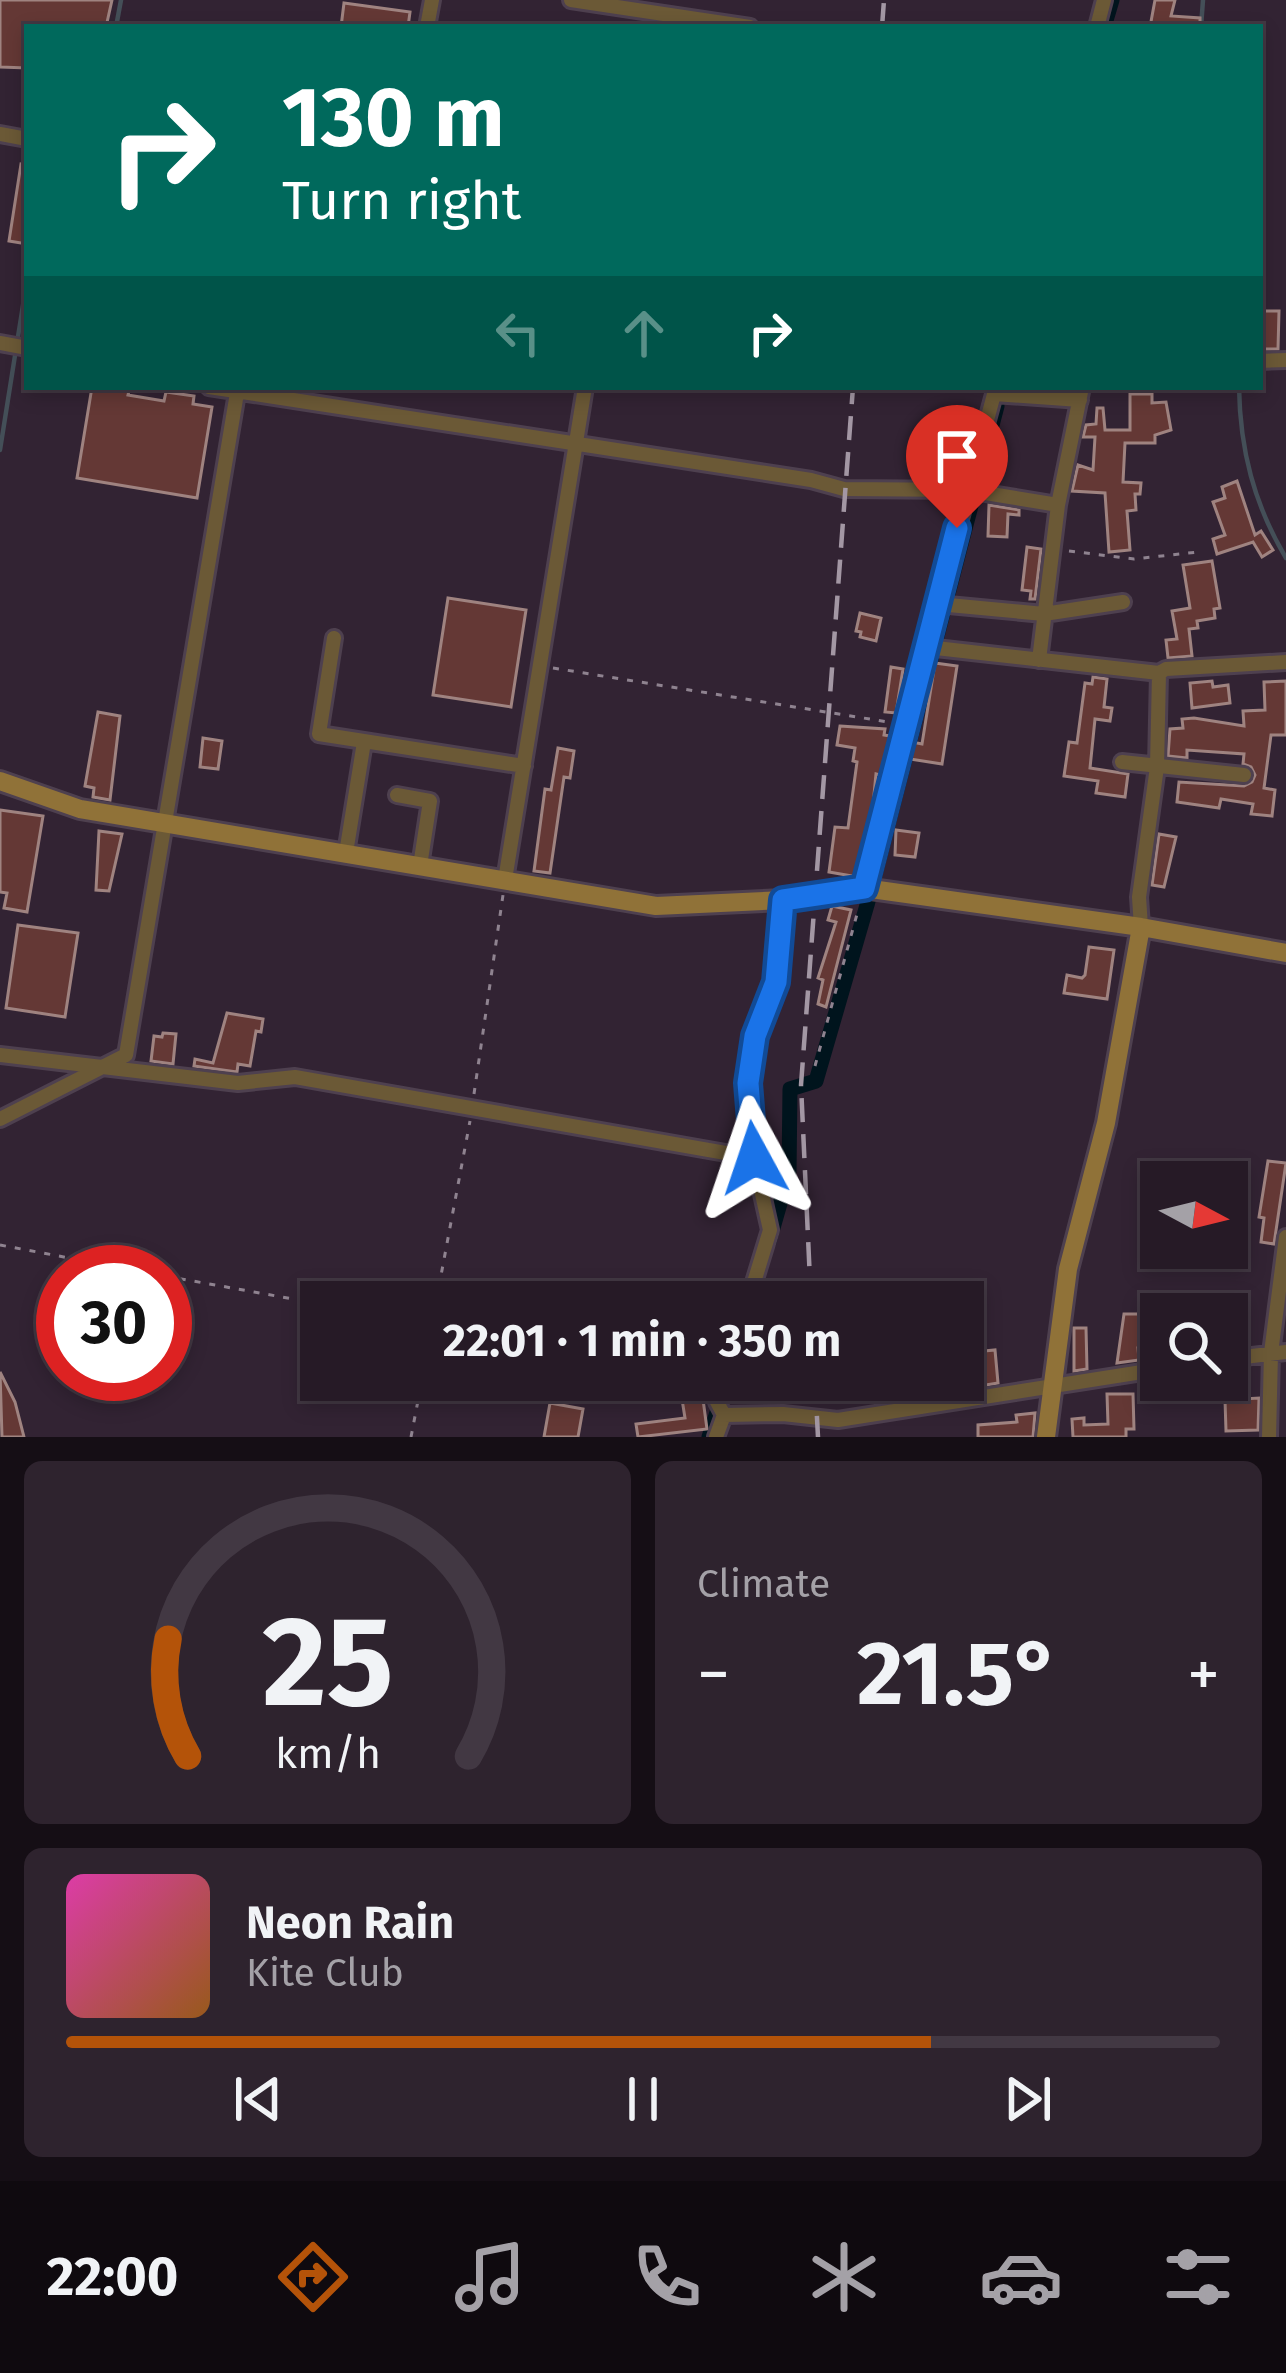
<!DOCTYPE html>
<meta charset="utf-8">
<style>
:root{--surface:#261a26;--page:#2e232e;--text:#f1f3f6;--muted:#a4a1a7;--line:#423843;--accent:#b45309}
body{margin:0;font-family:"Fira Sans",sans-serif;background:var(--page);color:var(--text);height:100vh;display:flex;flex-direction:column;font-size:45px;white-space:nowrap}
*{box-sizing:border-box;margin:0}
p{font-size:39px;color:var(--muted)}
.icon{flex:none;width:66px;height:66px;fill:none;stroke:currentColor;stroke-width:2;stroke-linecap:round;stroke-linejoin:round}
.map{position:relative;height:1437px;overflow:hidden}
.panel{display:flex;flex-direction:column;gap:24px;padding:24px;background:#150e15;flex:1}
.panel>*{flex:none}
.hud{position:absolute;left:24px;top:24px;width:1239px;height:366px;border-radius:0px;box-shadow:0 6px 18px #0003,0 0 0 3px var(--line);background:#00695c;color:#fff;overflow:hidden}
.needle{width:78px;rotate:97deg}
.controls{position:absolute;left:1140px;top:1161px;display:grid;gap:24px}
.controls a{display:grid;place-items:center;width:108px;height:108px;border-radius:0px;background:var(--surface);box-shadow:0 6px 18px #0003,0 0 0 3px var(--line);font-size:60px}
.speed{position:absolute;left:36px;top:1245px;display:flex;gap:24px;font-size:60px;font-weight:700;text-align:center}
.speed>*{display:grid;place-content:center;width:156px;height:156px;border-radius:50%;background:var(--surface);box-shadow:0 6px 18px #0003,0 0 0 3px var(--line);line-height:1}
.speed .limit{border:18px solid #d22;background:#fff;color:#111}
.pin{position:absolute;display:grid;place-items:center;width:102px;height:102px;color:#fff;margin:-123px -51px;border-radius:50% 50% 50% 0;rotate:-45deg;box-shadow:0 0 12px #0007}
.pin .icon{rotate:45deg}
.me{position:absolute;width:132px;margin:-66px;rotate:355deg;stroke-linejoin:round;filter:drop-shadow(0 0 9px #0008)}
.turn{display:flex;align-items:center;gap:42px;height:252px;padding:0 60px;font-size:54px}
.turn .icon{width:156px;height:156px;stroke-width:2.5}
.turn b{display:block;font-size:84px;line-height:102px}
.lanes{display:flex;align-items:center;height:114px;padding:0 60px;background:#0003;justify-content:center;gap:60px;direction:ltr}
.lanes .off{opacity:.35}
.big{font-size:90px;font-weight:700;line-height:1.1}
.panel .card{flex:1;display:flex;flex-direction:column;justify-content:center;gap:18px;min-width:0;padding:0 42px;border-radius:18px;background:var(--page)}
.panel .dial{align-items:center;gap:0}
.dial svg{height:312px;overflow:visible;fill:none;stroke:var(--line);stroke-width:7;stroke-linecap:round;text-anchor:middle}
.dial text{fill:var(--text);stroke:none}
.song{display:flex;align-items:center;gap:36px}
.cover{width:144px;height:144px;border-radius:18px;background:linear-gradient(135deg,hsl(320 70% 55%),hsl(30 70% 35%))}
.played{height:12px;border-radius:6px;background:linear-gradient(90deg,var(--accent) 75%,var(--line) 75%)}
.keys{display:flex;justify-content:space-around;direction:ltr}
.heat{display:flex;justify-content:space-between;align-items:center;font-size:66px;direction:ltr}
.panel .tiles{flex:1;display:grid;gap:24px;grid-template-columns:1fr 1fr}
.card:last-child{grid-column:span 2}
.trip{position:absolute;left:300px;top:1281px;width:684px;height:120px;border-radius:0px;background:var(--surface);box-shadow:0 6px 18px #0003,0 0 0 3px var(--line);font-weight:700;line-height:120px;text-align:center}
.menu{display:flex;height:192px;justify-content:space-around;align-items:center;background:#0f0a0f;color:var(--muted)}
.menu .icon{width:84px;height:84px}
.menu .active{color:var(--accent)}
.menu b{font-size:54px;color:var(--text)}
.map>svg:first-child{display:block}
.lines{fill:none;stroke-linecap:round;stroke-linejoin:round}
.stream{stroke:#444f58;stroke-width:4.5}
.canal{stroke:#00141d;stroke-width:15}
.building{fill:#643835;stroke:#9f8380;stroke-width:3}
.street-casing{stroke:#4e404f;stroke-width:20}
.secondary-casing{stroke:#4e404f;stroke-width:24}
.path{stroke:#8f8390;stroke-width:3;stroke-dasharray:6 9;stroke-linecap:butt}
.street{stroke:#6b5936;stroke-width:14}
.secondary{stroke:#907238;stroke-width:18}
.rail{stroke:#a397a4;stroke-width:4.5;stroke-dasharray:24 12;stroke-linecap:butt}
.route-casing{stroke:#114b97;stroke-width:30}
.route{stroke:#1a73e8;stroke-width:21}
</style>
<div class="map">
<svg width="1286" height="1437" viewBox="0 0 1286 1437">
<rect width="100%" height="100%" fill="#322333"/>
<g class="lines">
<path class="stream" d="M116,27L121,0
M1201,27L1203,0
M1239,387C1240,450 1254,504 1286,558
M0,450L27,280"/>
<path class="canal" d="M1104,27L1112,0
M769,1242L789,1172L790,1089L816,1081L867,905L997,406
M709,1437L721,1400"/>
</g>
<path class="building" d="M0,0H112L106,27H27V68L0,67Z
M1155,0H1175L1171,16L1200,18V27H1150Z
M344,3L410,12L408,27H341Z
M21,164L27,165V244L9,241Z
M1260,311H1279L1278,349H1262Z
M92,387H130L128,395L164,401L166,392L194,396L193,404L212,407L197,498L77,478Z
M1130,394H1152V403L1166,402L1171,430L1155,435V443H1125L1123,482L1141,483L1140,494H1135L1136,510L1127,511L1130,550L1109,552L1105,493L1072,491L1078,465L1093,470L1095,437H1083L1086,425L1096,424L1097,408H1103L1105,430H1130Z
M1237,481L1255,535L1261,531L1273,550L1262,557L1253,542L1217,554L1213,539L1225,535L1213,502L1225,498L1222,487Z
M989,505L1019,510V515L1008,514L1007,537L988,536Z
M1027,547L1041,549L1035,599H1030L1031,591L1022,590Z
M1212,561L1220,608L1214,609L1215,618L1197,621L1198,628L1189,629L1192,656L1168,658L1166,640L1177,639L1172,611L1190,608L1183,565Z
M448,598L526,610L511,707L433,695Z
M860,613L881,618L876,641L860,637L861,632L856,631Z
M935,663L957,666L942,764L910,759L912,742L922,744Z
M891,667L903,669L896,713L885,712Z
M1093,677L1107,679L1104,707L1112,708L1110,721L1095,719L1090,768L1128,774L1125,797L1096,793L1098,781L1064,776L1069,742L1077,743L1085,683L1092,684Z
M1212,681L1213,687L1228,685L1230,703L1192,708L1190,683Z
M1286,681V735H1271L1264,788L1275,790L1272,816L1251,814L1253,804L1221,799L1219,808L1177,802L1179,782L1244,786L1252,782L1255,775L1251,767L1243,764L1244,754L1187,750V758L1168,756L1170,729L1183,728L1182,719L1194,718L1244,726L1243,711L1265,710L1264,682Z
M98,712L120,716L110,800L93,797L94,788L85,786Z
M840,726L885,729L884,735L890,736L880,775L876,774L873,805L855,876H852L829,872L835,827L848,828L857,762L853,761L855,748L837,745Z
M203,738L222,741L218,769L200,767Z
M558,748L574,751L570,778L564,777L550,873L534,871L545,789L551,790Z
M0,810L43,816L27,912L4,908L7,893L0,892Z
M896,830L919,833L915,857L895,855Z
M99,831L122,834L109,891L96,890Z
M1159,834L1176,837L1164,887L1152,885Z
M832,906L851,910L826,1007L818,1004L823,980L818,978L836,922L828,920Z
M18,925L78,933L65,1017L6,1008Z
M1089,947L1114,950L1107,999L1064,993L1067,975L1082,978L1085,975Z
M227,1013L263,1019L261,1032L256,1031L250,1066L238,1064L237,1072L194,1066L195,1059L213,1063Z
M163,1033L176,1034L173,1064L151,1061L154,1036L162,1037Z
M1268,1161L1286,1163L1274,1244L1261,1242L1264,1218L1259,1217Z
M1124,1314H1144V1321H1156V1348H1138L1139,1360L1117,1363Z
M1074,1328H1086L1087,1369L1074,1371Z
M995,1350L998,1383L882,1402L880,1384L893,1380H928V1385H945V1389L976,1385L973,1352Z
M0,1372L15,1402L24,1437H2Z
M644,1380H713L708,1394L702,1392L707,1429L638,1437L636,1424L685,1418L681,1393L643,1385Z
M1107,1394H1133L1134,1429H1126V1437H1073L1072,1419L1084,1418V1425L1108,1424Z
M1259,1398L1258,1430L1226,1431L1225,1400Z
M550,1403L583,1409L578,1437H544Z
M1035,1413L1033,1437H978V1425L1017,1422L1016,1415Z"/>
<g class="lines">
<defs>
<path id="street" d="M571,0L750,27
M427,27L432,0
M1097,27L1104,0
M0,134L27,139
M0,343L27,348
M1260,361L1286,360
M209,387L811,480L844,489L967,490L1058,505
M994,394L1080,400
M938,604L1044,614L1123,602
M334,638L319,734L524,766
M927,647L1159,673L1157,767L1139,897L1141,927
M1039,660L1058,505L1082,387
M1159,673L1166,669L1286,662
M1122,762L1244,775
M397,795L430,801L420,866
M346,853L364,742
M505,880L585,387
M864,888L904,725L996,387
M0,1055L238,1083L295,1077L754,1158
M0,1119L126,1055L237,393
M748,1302L770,1230L754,1158L748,1083L755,1036L776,983L783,900
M1227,1359L1286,1352
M724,1415L783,1414L838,1420L1161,1369
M716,1437L724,1415L717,1402L725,1380
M1269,1437L1271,1353L1286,1237"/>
<path id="secondary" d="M0,781L80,809L656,906L783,900L864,888L1141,927L1286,953
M1046,1437L1068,1269L1106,1123L1141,927"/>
</defs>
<use href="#street" class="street-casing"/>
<use href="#secondary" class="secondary-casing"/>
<path class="path" d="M1069,551L1134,559L1198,552
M553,668L888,722
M815,1066L859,907
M474,1094L503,895
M0,1245L144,1272
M165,1276L321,1304
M436,1302L470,1121
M411,1437L422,1380"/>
<use href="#street" class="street"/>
<use href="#secondary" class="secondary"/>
<path class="rail" d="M882,27L884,0
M811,1302L801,1085L853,387
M815,1380L818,1437"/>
</g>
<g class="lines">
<defs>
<path id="route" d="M754,1158L748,1083L755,1036L776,982L783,900L864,888L957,528"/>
</defs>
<use href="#route" class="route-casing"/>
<use href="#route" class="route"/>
</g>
</svg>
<div class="controls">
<a><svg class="needle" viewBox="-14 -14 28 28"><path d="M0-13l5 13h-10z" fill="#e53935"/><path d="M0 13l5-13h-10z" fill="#a4a1a7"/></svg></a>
<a><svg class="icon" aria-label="search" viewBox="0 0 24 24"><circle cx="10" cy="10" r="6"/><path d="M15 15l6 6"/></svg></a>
</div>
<div class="speed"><div class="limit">30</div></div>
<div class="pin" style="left:957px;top:528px;background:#d93025"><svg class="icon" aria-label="arrive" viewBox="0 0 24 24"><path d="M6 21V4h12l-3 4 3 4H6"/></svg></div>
<svg class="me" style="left:754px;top:1158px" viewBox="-20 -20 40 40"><path d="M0-17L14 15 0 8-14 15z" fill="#1a73e8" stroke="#fff" stroke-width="4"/></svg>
<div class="trip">22:01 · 1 min · 350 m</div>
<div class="hud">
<div class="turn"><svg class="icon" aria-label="right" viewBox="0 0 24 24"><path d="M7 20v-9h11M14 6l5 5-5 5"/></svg><div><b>130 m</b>Turn right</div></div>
<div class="lanes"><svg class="icon off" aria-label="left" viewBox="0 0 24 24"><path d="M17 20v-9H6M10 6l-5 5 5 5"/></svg><svg class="icon off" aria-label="ahead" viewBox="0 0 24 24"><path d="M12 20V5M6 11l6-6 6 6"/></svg><svg class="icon" aria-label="right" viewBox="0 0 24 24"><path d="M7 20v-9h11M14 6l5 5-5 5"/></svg></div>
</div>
</div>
<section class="panel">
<div class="tiles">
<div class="card dial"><svg viewBox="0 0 100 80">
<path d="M14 69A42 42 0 1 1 86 69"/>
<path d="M14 69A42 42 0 0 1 9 39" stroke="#b45309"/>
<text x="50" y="56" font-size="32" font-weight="700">25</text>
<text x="50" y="72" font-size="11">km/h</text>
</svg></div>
<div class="card"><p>Climate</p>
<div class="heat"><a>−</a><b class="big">21.5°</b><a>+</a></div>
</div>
<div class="card">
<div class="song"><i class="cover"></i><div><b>Neon Rain</b><p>Kite Club</p></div></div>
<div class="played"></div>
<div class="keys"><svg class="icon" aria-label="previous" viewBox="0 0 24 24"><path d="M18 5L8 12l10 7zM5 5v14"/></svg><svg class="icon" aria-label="pause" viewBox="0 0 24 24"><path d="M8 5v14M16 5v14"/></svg><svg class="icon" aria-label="next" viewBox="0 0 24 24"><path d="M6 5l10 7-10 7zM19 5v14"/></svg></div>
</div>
</div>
</section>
<nav class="menu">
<b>22:00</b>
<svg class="icon active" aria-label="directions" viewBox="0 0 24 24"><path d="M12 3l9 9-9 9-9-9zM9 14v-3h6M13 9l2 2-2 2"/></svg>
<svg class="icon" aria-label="music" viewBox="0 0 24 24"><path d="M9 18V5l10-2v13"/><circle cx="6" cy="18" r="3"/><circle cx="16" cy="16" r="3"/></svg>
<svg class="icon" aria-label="phone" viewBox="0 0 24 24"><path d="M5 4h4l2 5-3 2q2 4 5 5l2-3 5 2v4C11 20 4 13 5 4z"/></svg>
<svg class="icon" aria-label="climate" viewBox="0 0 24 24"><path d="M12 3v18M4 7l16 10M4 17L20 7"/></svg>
<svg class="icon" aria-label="car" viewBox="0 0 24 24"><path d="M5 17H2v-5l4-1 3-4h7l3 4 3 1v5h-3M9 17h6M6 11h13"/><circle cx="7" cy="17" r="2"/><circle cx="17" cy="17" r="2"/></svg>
<svg class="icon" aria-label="filters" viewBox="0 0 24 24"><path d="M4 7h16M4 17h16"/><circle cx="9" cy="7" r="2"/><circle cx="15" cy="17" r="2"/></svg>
</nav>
